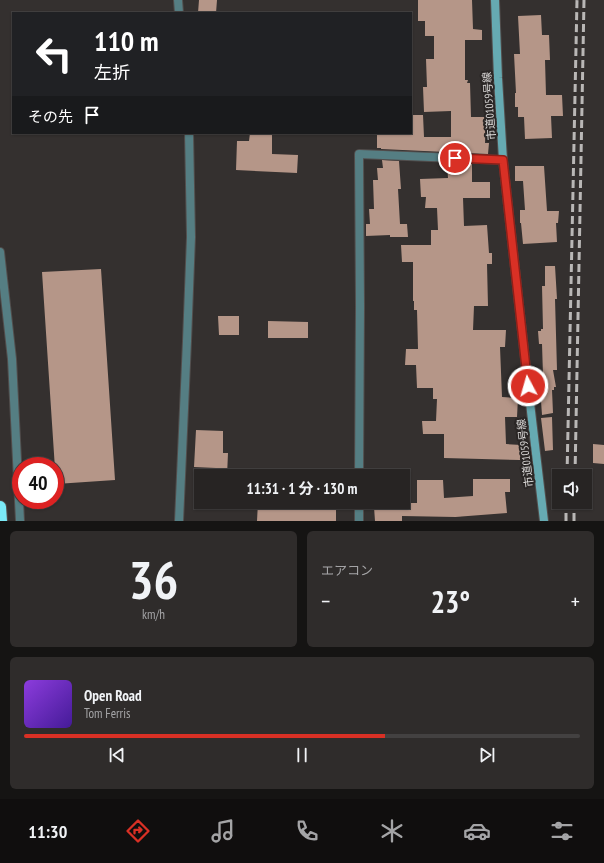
<!DOCTYPE html>
<html lang="ja">
<meta charset="utf-8">
<style>
:root{--surface:#272423;--page:#2f2c2b;--text:#f1f3f6;--muted:#a4a4a6;--line:#434141;--accent:#d93025}
body{margin:0;font-family:"PT Sans Narrow","Noto Sans JP",sans-serif;background:var(--page);color:var(--text);height:100vh;display:flex;flex-direction:column;font-size:15px;white-space:nowrap}
*{box-sizing:border-box;margin:0}
p{font-size:13px;color:var(--muted)}
.icon{flex:none;width:22px;height:22px;fill:none;stroke:currentColor;stroke-width:2;stroke-linecap:round;stroke-linejoin:round}
.map{position:relative;height:521px;overflow:hidden}
.panel{display:flex;flex-direction:column;gap:10px;padding:10px;background:#151413;flex:1}
.panel>*{flex:none}
.hud{position:absolute;left:12px;top:12px;width:400px;height:122px;border-radius:0px;box-shadow:0 1px 3px #0004,0 0 0 1px var(--line);background:#202124;color:#fff;overflow:hidden}
.controls{position:absolute;left:552px;top:469px;display:grid;gap:8px}
.controls a{display:grid;place-items:center;width:40px;height:40px;border-radius:0px;background:var(--surface);box-shadow:0 1px 3px #0004,0 0 0 1px var(--line);font-size:20px}
.speed{position:absolute;left:12px;top:457px;display:flex;gap:8px;font-size:20px;font-weight:700;text-align:center}
.speed>*{display:grid;place-content:center;width:52px;height:52px;border-radius:50%;background:var(--surface);box-shadow:0 1px 3px #0004,0 0 0 1px var(--line);line-height:1}
.speed .limit{border:6px solid #d22;background:#fff;color:#111}
.pin{position:absolute;display:grid;place-items:center;width:34px;height:34px;color:#fff;margin:-17px;border:2px solid #fff;border-radius:50%;box-shadow:0 1px 4px #0007}
.me{position:absolute;width:44px;margin:-22px;rotate:354deg;stroke-linejoin:round;filter:drop-shadow(0 0 3px #0008)}
.turn{display:flex;align-items:center;gap:14px;height:84px;padding:0 16px;font-size:18px}
.turn .icon{width:52px;height:52px;stroke-width:2.5}
.turn b{display:block;font-size:28px;line-height:34px}
.then{display:flex;align-items:center;height:38px;padding:0 16px;background:#0003;gap:8px;font-size:15px}
.big{font-size:30px;font-weight:700;line-height:1.1}
.panel .card{flex:1;display:flex;flex-direction:column;justify-content:center;gap:6px;min-width:0;padding:0 14px;border-radius:6px;background:var(--page)}
.panel .dial{align-items:center;gap:0}
.dial b{font-size:52px;line-height:1}
.song{display:flex;align-items:center;gap:12px}
.cover{width:48px;height:48px;border-radius:6px;background:linear-gradient(135deg,hsl(270 70% 55%),hsl(260 70% 35%))}
.played{height:4px;border-radius:2px;background:linear-gradient(90deg,var(--accent) 65%,var(--line) 65%)}
.keys{display:flex;justify-content:space-around;direction:ltr}
.heat{display:flex;justify-content:space-between;align-items:center;font-size:22px;direction:ltr}
.panel .tiles{flex:1;display:grid;gap:10px;grid-template-columns:1fr 1fr}
.card:last-child{grid-column:span 2}
.trip{position:absolute;left:194px;top:469px;width:216px;height:40px;border-radius:0px;background:var(--surface);box-shadow:0 1px 3px #0004,0 0 0 1px var(--line);font-weight:700;line-height:40px;text-align:center}
.tab-bar{display:flex;height:64px;justify-content:space-around;align-items:center;background:#100e0e;color:var(--muted)}
.tab-bar .icon{width:28px;height:28px}
.tab-bar .current{color:var(--accent)}
.tab-bar b{font-size:18px;color:var(--text)}
.map>svg:first-child{display:block}
.building{fill:#b59688}
.lines{fill:none;stroke-linecap:round;stroke-linejoin:round}
.lane-casing{stroke:#524e4d;stroke-width:10}
.street-casing{stroke:#524e4d;stroke-width:10}
.secondary-casing{stroke:#524e4d;stroke-width:10}
.highway-casing{stroke:#524e4d;stroke-width:14}
.lane{stroke:#557e83;stroke-width:8}
.street{stroke:#557e83;stroke-width:8}
.secondary{stroke:#66aab2;stroke-width:8}
.highway{stroke:#7beaf7;stroke-width:12}
.rail{stroke:#b9b7b6;stroke-width:3;stroke-dasharray:8 4;stroke-linecap:butt}
.route-casing{stroke:#8d1f18;stroke-width:10}
.route{stroke:#d93025;stroke-width:7}
.labels{text-anchor:middle;stroke-width:4;stroke-linejoin:round;paint-order:stroke}
.street-label{font-size:11px;fill:#dad8d7;stroke:#2a2625}
</style>
<div class="map">
<svg width="604" height="521" viewBox="0 0 604 521">
<rect width="100%" height="100%" fill="#34302f"/>
<path class="building" d="M199,0H217L216,13H198Z
M418,0H472L473,29L482,30V40H465V80H468L467,83H470L471,117H486L485,143H489L488,154L381,149V148H377V133H411V115H423L424,137H451V111L424,112L423,87H427L426,59H434V36H425V21H418Z
M541,15L542,35H549L550,60H545L546,95H562L563,116H551L552,138L525,139L524,117H518V107H515V93H516L514,54H520L518,16Z
M250,133H272V154L298,155L297,173L236,170L237,141H249Z
M382,160L399,161L401,189H398L400,224H407L408,237H390V235L366,236V224H370L369,209H374L373,180H378L377,168H383Z
M447,163L472,164V182H490V198H463L464,226L487,225L489,253H492V264H487L488,306H474L473,330H506L505,347H500L502,397L518,398L517,417H505L506,444L521,445L520,460L444,458V434H423L422,421H436L437,399H433V388H417L416,365H405L406,349H418L417,310H414V301H413V262H402L401,245H431V230H438L437,208H425L426,197H421L420,179L448,178Z
M515,166H544L547,211H559L558,223H556L557,242L523,244L521,223H520V210H525L523,181H515Z
M545,266H555L557,299H555L557,370H553L556,387H554V390H552L553,413L542,415L540,387L538,388L536,376L543,375L542,344H539L538,331H541V329H543L542,286H545Z
M101,269L115,480L56,484L42,272Z
M218,316H239V335H219Z
M268,321L308,322V338H268Z
M552,417L553,450L545,451L541,418Z
M196,430L223,431V453H228L227,476H216V468L194,467Z
M593,444L604,445V464L593,463Z
M473,479H510V492H505L507,513L455,517H456L402,516V521H375L374,507L381,506V503H417V480H443L444,498L473,496Z
M258,502H336V521H257Z"/>
<g class="lines">
<defs>
<path id="lane" d="M0,252L12,359L20,521"/>
<path id="street" d="M178,0L179,13
M359,476L360,307L359,154L503,160
M179,521L187,341L191,237L189,133
M359,521V502"/>
<path id="secondary" d="M495,0L498,78L503,160L528,386L544,521"/>
<path id="highway" d="M0,507L1,521"/>
</defs>
<use href="#lane" class="lane-casing"/>
<use href="#street" class="street-casing"/>
<use href="#secondary" class="secondary-casing"/>
<use href="#highway" class="highway-casing"/>
<use href="#lane" class="lane"/>
<use href="#street" class="street"/>
<use href="#secondary" class="secondary"/>
<use href="#highway" class="highway"/>
<path class="rail" d="M567,476L577,0
M575,476L584,0
M566,521V502
M574,521V502"/>
</g>
<g class="lines">
<defs>
<path id="route" d="M455,158L503,160L528,386"/>
</defs>
<use href="#route" class="route-casing"/>
<use href="#route" class="route"/>
</g>
<g class="labels">
<g class="street-label">
<text transform="translate(489 106) rotate(-94)" y="4">市道01059号線</text>
<text transform="translate(525 453) rotate(-97)" y="4">市道01059号線</text>
</g>
</g>
</svg>
<div class="controls">
<a><svg class="icon" aria-label="sound" viewBox="0 0 24 24"><path d="M4 9h4l5-4v14l-5-4H4zM17 9q2 3 0 6"/></svg></a>
</div>
<div class="speed"><div class="limit">40</div></div>
<div class="pin" style="left:455px;top:158px;background:#d93025"><svg class="icon" aria-label="arrive" viewBox="0 0 24 24"><path d="M6 21V4h12l-3 4 3 4H6"/></svg></div>
<svg class="me" style="left:528px;top:386px" viewBox="-20 -20 40 40"><circle r="17" fill="#d93025" stroke="#fff" stroke-width="3"/><path d="M0-11L8 9 0 5-8 9z" fill="#fff"/></svg>
<div class="trip">11:31 · 1 分 · 130 m</div>
<div class="hud">
<div class="turn"><svg class="icon" aria-label="left" viewBox="0 0 24 24"><path d="M17 20v-9H6M10 6l-5 5 5 5"/></svg><div><b>110 m</b>左折</div></div>
<div class="then">その先<svg class="icon" aria-label="arrive" viewBox="0 0 24 24"><path d="M6 21V4h12l-3 4 3 4H6"/></svg></div>
</div>
</div>
<section class="panel">
<div class="tiles">
<div class="card dial"><b>36</b><p>km/h</p></div>
<div class="card"><p>エアコン</p>
<div class="heat"><a>−</a><b class="big">23°</b><a>+</a></div>
</div>
<div class="card">
<div class="song"><i class="cover"></i><div><b>Open Road</b><p>Tom Ferris</p></div></div>
<div class="played"></div>
<div class="keys"><svg class="icon" aria-label="previous" viewBox="0 0 24 24"><path d="M18 5L8 12l10 7zM5 5v14"/></svg><svg class="icon" aria-label="pause" viewBox="0 0 24 24"><path d="M8 5v14M16 5v14"/></svg><svg class="icon" aria-label="next" viewBox="0 0 24 24"><path d="M6 5l10 7-10 7zM19 5v14"/></svg></div>
</div>
</div>
</section>
<nav class="tab-bar">
<b>11:30</b>
<svg class="icon current" aria-label="directions" viewBox="0 0 24 24"><path d="M12 3l9 9-9 9-9-9zM9 14v-3h6M13 9l2 2-2 2"/></svg>
<svg class="icon" aria-label="music" viewBox="0 0 24 24"><path d="M9 18V5l10-2v13"/><circle cx="6" cy="18" r="3"/><circle cx="16" cy="16" r="3"/></svg>
<svg class="icon" aria-label="phone" viewBox="0 0 24 24"><path d="M5 4h4l2 5-3 2q2 4 5 5l2-3 5 2v4C11 20 4 13 5 4z"/></svg>
<svg class="icon" aria-label="climate" viewBox="0 0 24 24"><path d="M12 3v18M4 7l16 10M4 17L20 7"/></svg>
<svg class="icon" aria-label="car" viewBox="0 0 24 24"><path d="M5 17H2v-5l4-1 3-4h7l3 4 3 1v5h-3M9 17h6M6 11h13"/><circle cx="7" cy="17" r="2"/><circle cx="17" cy="17" r="2"/></svg>
<svg class="icon" aria-label="filters" viewBox="0 0 24 24"><path d="M4 7h16M4 17h16"/><circle cx="9" cy="7" r="2"/><circle cx="15" cy="17" r="2"/></svg>
</nav>
